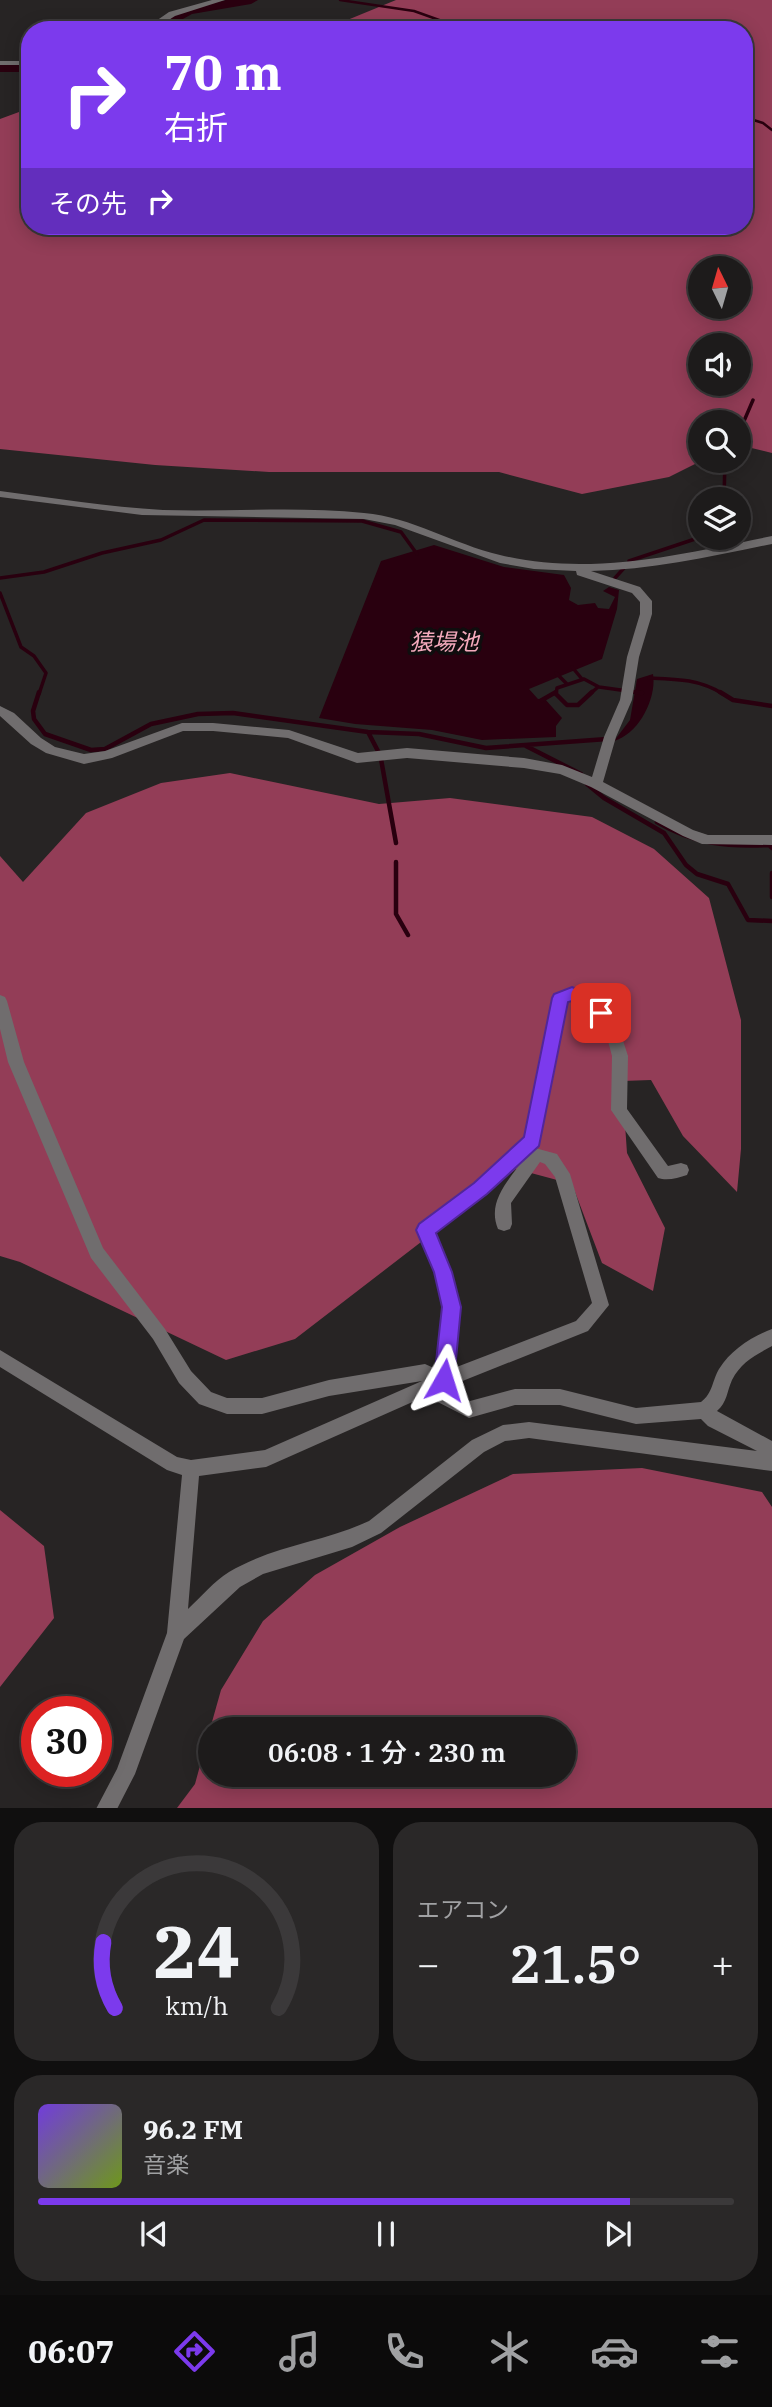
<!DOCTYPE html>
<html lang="ja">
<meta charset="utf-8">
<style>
:root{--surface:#1d1b1b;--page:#2a2828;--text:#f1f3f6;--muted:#a0a1a3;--line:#3b393a;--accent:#7c3aed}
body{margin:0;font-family:"IBM Plex Serif","Noto Sans JP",serif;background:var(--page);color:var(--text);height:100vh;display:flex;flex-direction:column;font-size:26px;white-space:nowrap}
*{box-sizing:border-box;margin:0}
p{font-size:23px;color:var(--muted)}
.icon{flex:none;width:38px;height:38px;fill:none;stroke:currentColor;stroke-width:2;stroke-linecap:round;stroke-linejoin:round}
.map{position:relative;height:1808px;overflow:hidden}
.drawer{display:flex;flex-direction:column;gap:14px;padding:14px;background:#100f0f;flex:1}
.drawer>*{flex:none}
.guide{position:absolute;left:21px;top:21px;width:732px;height:214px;border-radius:28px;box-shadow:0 4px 18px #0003,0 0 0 2px var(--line);background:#7c3aed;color:#fff;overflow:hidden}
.needle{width:46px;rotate:355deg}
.buttons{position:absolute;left:688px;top:256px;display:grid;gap:14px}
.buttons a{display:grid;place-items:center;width:63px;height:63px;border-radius:50%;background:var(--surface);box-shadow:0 4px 18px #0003,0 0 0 2px var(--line);font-size:35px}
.speed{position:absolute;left:21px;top:1696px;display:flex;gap:14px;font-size:35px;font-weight:700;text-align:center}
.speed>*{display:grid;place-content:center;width:91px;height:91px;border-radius:50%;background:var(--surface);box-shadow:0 4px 18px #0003,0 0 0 2px var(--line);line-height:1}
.speed .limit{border:10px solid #d22;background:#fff;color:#111}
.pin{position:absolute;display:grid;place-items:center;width:60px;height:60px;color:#fff;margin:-30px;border-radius:14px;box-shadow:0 4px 10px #0006}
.me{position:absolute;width:77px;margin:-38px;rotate:6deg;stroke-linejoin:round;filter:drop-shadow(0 0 5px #0008)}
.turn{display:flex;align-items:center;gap:24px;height:147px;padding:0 28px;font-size:32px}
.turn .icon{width:91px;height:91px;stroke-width:2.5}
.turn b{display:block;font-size:49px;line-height:60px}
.then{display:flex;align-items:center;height:66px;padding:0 28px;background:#0003;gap:14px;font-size:26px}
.big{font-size:52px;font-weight:600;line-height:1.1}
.drawer .widget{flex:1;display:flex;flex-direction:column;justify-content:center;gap:10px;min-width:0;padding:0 24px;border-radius:28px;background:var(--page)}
.drawer .dial{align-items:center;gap:0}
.dial svg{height:182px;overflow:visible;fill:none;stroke:var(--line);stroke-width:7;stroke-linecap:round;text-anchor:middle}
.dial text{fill:var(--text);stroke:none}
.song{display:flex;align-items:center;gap:21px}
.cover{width:84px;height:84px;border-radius:10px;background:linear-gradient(135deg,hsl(260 70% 55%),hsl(80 70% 35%))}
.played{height:7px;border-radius:4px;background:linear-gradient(90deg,var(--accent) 85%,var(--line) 85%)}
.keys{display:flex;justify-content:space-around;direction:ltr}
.heat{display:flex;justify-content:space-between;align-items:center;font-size:38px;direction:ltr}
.drawer .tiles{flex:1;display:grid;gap:14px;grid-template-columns:1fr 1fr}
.widget:last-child{grid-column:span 2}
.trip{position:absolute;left:198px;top:1717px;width:378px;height:70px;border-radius:35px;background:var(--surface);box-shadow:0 4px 18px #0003,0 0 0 2px var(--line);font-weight:600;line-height:70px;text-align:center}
.dock{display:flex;height:112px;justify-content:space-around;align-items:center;background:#0c0b0b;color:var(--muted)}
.dock .icon{width:49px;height:49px}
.dock .on{color:var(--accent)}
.dock b{font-size:32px;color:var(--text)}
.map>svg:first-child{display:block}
.forest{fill:#933d57;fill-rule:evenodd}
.water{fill:#29000f}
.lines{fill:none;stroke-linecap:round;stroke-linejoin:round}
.stream-far2{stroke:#29000f;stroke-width:2.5}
.stream-far1{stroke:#29000f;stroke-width:3.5}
.stream{stroke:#29000f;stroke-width:4.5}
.river{fill:#29000f;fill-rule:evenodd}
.minor{fill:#706d6e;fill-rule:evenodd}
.route{fill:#7c3aed;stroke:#51269a;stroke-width:2}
.labels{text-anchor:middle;stroke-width:7;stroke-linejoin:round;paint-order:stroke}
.water-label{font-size:23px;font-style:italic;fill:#f4aabc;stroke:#0f0d0e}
</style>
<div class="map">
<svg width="772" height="1809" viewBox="0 0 772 1809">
<rect width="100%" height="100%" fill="#272424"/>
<path class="forest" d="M396,0H772V453L739,445L738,422H700V460H703L669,477L582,494L499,472H269L155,465L0,449V119L19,112L30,113V226H744V30H550L539,22L508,30H323ZM700,268H738V306H700ZM700,345H738V383H700Z
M230,773L379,804L450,798L592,817L654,849L709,898L741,1020V1149L737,1192L683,1136L651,1080L622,1081L627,1153L665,1228L653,1291L602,1263L572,1184L516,1169L295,1339L226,1360L20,1262L0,1256V856L23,882L86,813L161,783Z
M642,1468L762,1492L772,1507V1808H177L195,1784L210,1729V1774H564V1729H210L221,1690L263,1621L315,1575L400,1527L513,1474Z
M0,1510L44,1546L54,1618L0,1687Z"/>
<path class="water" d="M434,545L504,567L564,575L571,588L569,600L578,605L595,603L598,608L609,609L615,597L603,591L609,587L619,590L617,609L602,659L529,689L538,699L544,698L562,718L556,726V737L482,740L432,730L355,724L319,718L381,561Z
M653,674C657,698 639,734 614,741L630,720L637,679Z"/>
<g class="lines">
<path class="stream-far2" d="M340,0L414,11L467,30
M744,117L763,123L772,130"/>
<path class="stream-far1" d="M738,435L753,400
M724,499L725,460
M629,561L701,537
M0,578L44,572L102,553L161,540L204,520L362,521L401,532L417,554
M615,578L624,568
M0,593L21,647L34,656L46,673L39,694
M572,667L582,679
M556,673L567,684
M649,678C676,679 699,679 723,694
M556,694L557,688L584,679L599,687L642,693
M590,694L598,687"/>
<path class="stream" d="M39,692L33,711L34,719L45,734L91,750L105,749L151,724L198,714L233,713L368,732L419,734L486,748L607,739
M635,692L642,693
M720,692L733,700L772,706
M556,694L567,705H578L592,692
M542,700L556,692
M368,732L379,753
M526,746L581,774
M381,759L396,843
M587,784L604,798L664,833L686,865L697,874L728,884L748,920L772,921
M657,822C694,844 727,847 769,845L772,848
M396,862V914L408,935
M772,873V897"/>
<path class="river" d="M226,0H258L251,4L192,14L163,30H148L171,12Z
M0,64H30V72H0Z"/>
<path class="minor" d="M212,0H225L175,16L153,30H143L169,12Z
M0,61H30V65H0Z
M0,491C54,498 108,507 163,510C230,512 297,506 364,513C412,517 453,544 500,555C590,577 683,554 772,536V544C712,556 652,570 591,571L640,587L652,601V614L639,657L632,700L616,737L603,782L693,830L708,835H772V845L702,844L683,836L591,787L560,774L524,768L407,758L357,763L288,738L213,731H183L112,758L84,764L46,753L31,744L0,716V706L14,713L41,738L55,747L84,754L105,751L182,723H213L289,730L358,753L407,748L524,758L562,765L592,777L604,737L620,700L627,657L640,614V602L632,593L577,575L576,571L534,569L500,563L395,525L364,519L142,515L0,497Z
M572,988L596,999L616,1019L628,1056L627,1109L668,1166L681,1163L687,1165L689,1170L687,1175C678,1178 667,1181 658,1178L611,1110L612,1056L604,1026L586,1007L571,1000L567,1002L540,1141L535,1148L557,1154L570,1174L609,1305L588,1331L445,1388L470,1401L515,1389H560L636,1408L701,1402C713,1393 712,1381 719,1369C731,1350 751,1337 772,1329V1346C756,1355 741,1362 732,1380C727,1391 727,1403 717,1411L772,1441V1471L529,1438L505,1441L484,1452L381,1533L352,1547L263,1574L240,1587L184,1639L135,1774L117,1809H96L117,1769L167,1633L182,1475L167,1470L0,1367V1350L177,1457L191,1460L265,1450L422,1381L329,1396L262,1414H227L199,1404L179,1383L153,1339L91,1258L8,1062L0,1029V995L5,997L7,1001L24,1062L103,1248L165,1329L191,1371L211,1392L227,1398H262L329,1380L425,1364L436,1369L443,1307L435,1272L417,1230L419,1225L475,1184L525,1138L553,998L555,994ZM526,1156C511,1178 486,1200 498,1229L504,1231L510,1229L512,1224L511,1203L540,1162L545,1164L555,1177L592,1303L576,1321L454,1368L459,1307L451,1272L434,1232L487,1194ZM426,1396L469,1418L515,1405H560L636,1424L701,1419L708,1426L757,1451L529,1422L503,1425L472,1440L369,1521C324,1542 272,1546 229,1572C214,1581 201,1597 188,1609L199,1476L266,1467Z"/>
</g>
<path class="route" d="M572,987L597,998L610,1013L607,1018L601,1020L572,1001L568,1002L539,1146L487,1194L436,1233L452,1272L461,1307L454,1380L451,1386L444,1389L437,1386L434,1380L442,1307L434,1272L416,1230L419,1224L474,1183L524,1137L552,998L554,994Z"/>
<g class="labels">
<g class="water-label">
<text x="444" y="650">猿場池</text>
</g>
</g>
</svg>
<div class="buttons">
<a><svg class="needle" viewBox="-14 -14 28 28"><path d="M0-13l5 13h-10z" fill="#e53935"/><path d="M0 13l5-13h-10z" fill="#a0a1a3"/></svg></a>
<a><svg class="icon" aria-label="sound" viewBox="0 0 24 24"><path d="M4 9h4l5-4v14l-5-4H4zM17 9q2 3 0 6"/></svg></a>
<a><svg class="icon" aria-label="search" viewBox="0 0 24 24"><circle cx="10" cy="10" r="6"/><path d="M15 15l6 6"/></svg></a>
<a><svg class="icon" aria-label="layers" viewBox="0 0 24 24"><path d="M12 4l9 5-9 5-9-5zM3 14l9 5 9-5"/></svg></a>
</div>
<div class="speed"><div class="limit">30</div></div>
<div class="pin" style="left:601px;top:1013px;background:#d93025"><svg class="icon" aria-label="arrive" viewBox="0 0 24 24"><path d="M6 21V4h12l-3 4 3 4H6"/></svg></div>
<svg class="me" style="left:444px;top:1380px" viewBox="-20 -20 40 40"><path d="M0-17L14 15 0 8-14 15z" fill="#7c3aed" stroke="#fff" stroke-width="4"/></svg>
<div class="trip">06:08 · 1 分 · 230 m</div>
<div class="guide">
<div class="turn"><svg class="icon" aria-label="right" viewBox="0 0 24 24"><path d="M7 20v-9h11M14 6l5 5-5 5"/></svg><div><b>70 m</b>右折</div></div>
<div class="then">その先<svg class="icon" aria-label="right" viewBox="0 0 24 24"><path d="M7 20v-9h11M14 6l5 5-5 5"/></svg></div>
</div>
</div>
<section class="drawer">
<div class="tiles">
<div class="widget dial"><svg viewBox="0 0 100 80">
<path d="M14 69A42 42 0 1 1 86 69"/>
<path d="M14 69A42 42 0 0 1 9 40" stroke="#7c3aed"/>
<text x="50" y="56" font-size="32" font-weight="700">24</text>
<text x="50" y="72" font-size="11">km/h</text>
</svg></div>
<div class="widget"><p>エアコン</p>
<div class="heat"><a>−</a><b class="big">21.5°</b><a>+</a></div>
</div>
<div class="widget">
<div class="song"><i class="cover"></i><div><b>96.2 FM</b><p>音楽</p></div></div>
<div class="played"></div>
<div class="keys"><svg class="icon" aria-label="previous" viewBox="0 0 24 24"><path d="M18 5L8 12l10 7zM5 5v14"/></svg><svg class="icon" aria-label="pause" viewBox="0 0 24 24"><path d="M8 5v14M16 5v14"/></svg><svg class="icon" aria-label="next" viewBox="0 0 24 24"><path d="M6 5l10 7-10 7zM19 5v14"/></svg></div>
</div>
</div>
</section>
<nav class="dock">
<b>06:07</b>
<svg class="icon on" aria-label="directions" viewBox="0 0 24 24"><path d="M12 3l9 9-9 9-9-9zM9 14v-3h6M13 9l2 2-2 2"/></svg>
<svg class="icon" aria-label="music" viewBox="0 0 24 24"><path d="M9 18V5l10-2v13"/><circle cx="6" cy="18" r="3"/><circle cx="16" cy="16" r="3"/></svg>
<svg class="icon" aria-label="phone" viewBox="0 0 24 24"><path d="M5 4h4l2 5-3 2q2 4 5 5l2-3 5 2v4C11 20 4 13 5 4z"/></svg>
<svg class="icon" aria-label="climate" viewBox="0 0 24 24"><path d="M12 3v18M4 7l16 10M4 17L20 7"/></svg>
<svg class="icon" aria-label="car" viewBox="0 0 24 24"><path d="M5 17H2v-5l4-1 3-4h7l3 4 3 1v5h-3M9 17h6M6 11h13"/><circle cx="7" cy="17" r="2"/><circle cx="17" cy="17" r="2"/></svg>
<svg class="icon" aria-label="filters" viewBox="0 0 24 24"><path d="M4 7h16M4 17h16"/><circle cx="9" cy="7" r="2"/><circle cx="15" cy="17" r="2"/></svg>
</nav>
